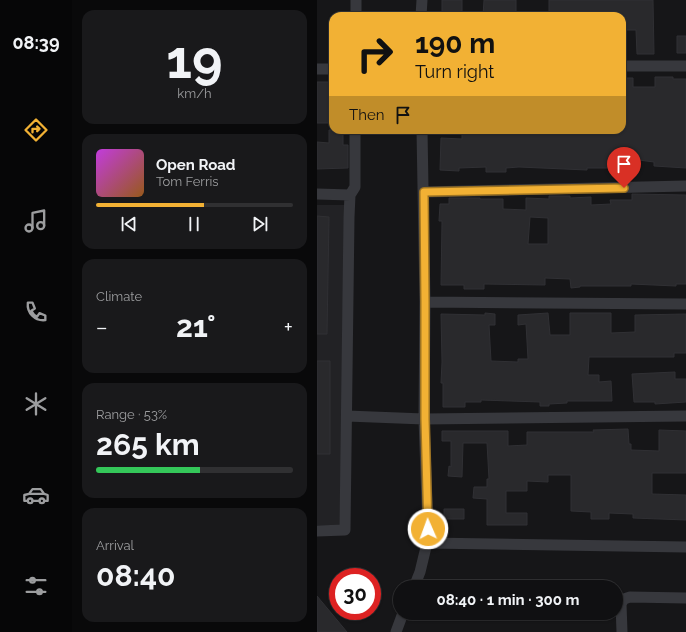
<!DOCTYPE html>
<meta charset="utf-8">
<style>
:root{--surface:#101012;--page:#19191b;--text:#f1f3f6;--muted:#9c9d9f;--line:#303032;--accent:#f2b134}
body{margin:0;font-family:Raleway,sans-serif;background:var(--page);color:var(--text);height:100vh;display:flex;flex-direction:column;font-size:15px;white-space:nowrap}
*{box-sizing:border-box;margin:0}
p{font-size:13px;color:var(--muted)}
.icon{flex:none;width:22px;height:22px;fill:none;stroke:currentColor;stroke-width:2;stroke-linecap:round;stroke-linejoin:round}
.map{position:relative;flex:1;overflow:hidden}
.panel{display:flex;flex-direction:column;gap:10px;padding:10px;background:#09090a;width:245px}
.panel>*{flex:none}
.guide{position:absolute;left:12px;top:12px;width:297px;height:122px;border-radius:12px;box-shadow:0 1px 3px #0004,0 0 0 1px var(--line);background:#f2b134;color:#111;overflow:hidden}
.speed{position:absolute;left:12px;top:568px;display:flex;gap:8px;font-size:20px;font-weight:700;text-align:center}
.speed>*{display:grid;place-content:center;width:52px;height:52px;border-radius:50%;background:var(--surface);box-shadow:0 1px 3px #0004,0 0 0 1px var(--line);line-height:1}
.speed .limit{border:6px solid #d22;background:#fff;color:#111}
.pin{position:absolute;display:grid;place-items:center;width:34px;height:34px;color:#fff;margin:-41px -17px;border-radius:50% 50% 50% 0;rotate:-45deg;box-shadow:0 0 4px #0007}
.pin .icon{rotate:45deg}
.me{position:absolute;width:44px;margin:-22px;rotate:358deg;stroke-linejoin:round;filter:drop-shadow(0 0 3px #0008)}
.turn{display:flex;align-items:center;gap:14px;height:84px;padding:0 20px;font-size:18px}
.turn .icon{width:52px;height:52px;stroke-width:2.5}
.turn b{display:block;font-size:28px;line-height:34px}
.then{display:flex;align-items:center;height:38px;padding:0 20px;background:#0003;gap:8px;font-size:15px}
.big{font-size:30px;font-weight:700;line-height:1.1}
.panel .widget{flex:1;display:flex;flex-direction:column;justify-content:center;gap:6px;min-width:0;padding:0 14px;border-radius:12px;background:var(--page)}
.panel .dial{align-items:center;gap:0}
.dial b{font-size:52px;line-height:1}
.song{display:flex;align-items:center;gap:12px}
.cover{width:48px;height:48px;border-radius:6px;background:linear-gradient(135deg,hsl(290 70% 55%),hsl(30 70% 35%))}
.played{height:4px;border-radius:2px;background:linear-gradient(90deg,var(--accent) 55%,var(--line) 55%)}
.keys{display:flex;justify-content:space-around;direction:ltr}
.heat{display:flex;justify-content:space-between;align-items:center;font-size:22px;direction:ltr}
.charge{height:6px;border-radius:3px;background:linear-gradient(90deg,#34c759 53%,var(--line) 0)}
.trip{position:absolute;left:76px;top:580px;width:230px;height:40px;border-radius:20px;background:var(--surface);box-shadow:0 1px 3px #0004,0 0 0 1px var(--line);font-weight:700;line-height:40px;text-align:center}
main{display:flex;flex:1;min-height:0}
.tabs{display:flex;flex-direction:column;width:72px;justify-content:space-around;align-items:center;background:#060607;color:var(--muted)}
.tabs .icon{width:28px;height:28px}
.tabs .current{color:var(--accent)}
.tabs b{font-size:18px;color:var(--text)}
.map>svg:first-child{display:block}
.built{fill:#222225}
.building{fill:#29292c;stroke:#303034;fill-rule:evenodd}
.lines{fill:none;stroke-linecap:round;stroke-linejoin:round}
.street{stroke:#37383d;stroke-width:11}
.route-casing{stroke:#9d7322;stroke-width:10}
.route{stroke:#f2b134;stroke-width:7}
</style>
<main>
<nav class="tabs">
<b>08:39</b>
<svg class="icon current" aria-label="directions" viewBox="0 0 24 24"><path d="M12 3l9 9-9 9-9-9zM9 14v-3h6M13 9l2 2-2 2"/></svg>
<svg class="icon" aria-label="music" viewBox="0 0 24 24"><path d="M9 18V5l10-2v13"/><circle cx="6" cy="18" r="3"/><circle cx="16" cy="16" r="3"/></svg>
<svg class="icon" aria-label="phone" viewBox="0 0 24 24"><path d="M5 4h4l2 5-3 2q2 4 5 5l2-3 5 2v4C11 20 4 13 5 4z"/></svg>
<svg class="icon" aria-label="climate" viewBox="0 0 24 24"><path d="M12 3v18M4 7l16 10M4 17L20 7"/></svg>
<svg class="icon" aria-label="car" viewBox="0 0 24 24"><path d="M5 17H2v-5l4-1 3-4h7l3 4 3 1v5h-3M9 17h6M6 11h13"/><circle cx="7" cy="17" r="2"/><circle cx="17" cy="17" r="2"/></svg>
<svg class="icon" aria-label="filters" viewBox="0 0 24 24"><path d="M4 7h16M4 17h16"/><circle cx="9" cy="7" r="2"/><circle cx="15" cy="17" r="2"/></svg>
</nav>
<section class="panel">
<div class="widget dial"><b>19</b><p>km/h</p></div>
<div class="widget">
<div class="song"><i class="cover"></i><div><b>Open Road</b><p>Tom Ferris</p></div></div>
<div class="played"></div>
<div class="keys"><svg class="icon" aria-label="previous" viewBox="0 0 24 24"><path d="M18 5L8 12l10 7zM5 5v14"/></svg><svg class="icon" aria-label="pause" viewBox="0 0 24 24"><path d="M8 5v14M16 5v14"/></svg><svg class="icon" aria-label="next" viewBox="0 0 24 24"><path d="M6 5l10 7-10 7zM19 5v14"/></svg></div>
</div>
<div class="widget"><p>Climate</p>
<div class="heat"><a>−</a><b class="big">21°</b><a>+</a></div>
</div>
<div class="widget"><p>Range · 53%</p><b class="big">265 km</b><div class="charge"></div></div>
<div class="widget"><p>Arrival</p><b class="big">08:40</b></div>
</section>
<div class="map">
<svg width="369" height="632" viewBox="0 0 369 632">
<rect width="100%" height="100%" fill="#161618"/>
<path class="built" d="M0,205H27L24,525H0Z"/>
<path class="building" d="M125,0H145V13H125Z
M167,0H199V16H166Z
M232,0H336L337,54H320L319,30H305V16H299V14L273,12V16H232Z
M360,36H369V53H360Z
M338,77H356V79H369V168L337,166V162L314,159V165L291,164V168H270V170L202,167L189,168V172H169V167L142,168V171L123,170L124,138L145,139V130H305V78H316V87H338Z
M0,82H16V123H0Z
M12,130H26V145H31V168L0,169V142L12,143Z
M315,194L369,195V284H359V286L314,284V286H263V287L254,288L253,279L228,278V285L167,284V289H147V285H124L125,221H122L123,204H132V198H163V199H186V209L209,210V198L232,199V196H253V198L274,197V205L294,204L293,200H315ZM213,217L231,218V244H211Z
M0,216L12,217L10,334H0Z
M168,313L178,314V325H172L174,361L201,362V359H211L209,324L201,325V315L231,313L233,335H253V313H294V333L318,332V315L369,314V353H357V357H272L271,375H282V382L294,381L295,401H250V403L232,404V406H223V402L164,400V402H148V407H126V383H124L125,362L124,314L168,315Z
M0,361H13V454H0Z
M358,372V379H369V402L338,404V402H317L315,374Z
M311,429L312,444H314V450L342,451V430L369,431V473H335V494L369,495V520L316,518V514L292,513V519H274V512L254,511V475H231V482L210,481V491H189V513H210V525H170V499L156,498L157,487H170V479H172L170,443H146L145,477L131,476L132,466L134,467V441H125V431H191V446L210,445V432H277L276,430Z
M127,509H147V519H127Z
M0,596L30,632H0Z"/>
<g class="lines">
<path class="street" d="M39,16V0
M104,16L105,0
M305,66H369
M0,69H16
M105,130L108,302L107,419L111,529L110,543L369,547
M107,192L369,186
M0,194L33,195
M108,302L369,304
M30,416L107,419L369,416
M0,531L28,530L32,217L33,195L38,187V130
M97,587L103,572L110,543
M79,632L86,613
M305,632L304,604L307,599L313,597L369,598"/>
</g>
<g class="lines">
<defs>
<path id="route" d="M111,529L108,419V302L107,192L307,188"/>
</defs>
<use href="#route" class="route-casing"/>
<use href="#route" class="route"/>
</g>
</svg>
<div class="speed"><div class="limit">30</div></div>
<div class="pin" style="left:307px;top:188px;background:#d93025"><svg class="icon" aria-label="arrive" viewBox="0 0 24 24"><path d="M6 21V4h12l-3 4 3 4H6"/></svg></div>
<svg class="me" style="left:111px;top:529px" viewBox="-20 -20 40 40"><circle r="17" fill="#f2b134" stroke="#fff" stroke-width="3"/><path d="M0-11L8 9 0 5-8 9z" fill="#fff"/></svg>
<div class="trip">08:40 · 1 min · 300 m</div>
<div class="guide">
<div class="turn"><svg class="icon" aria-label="right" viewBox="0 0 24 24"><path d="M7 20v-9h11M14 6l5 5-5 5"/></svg><div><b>190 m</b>Turn right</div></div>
<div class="then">Then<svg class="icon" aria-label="arrive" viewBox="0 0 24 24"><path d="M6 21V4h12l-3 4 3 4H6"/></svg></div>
</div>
</div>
</main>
